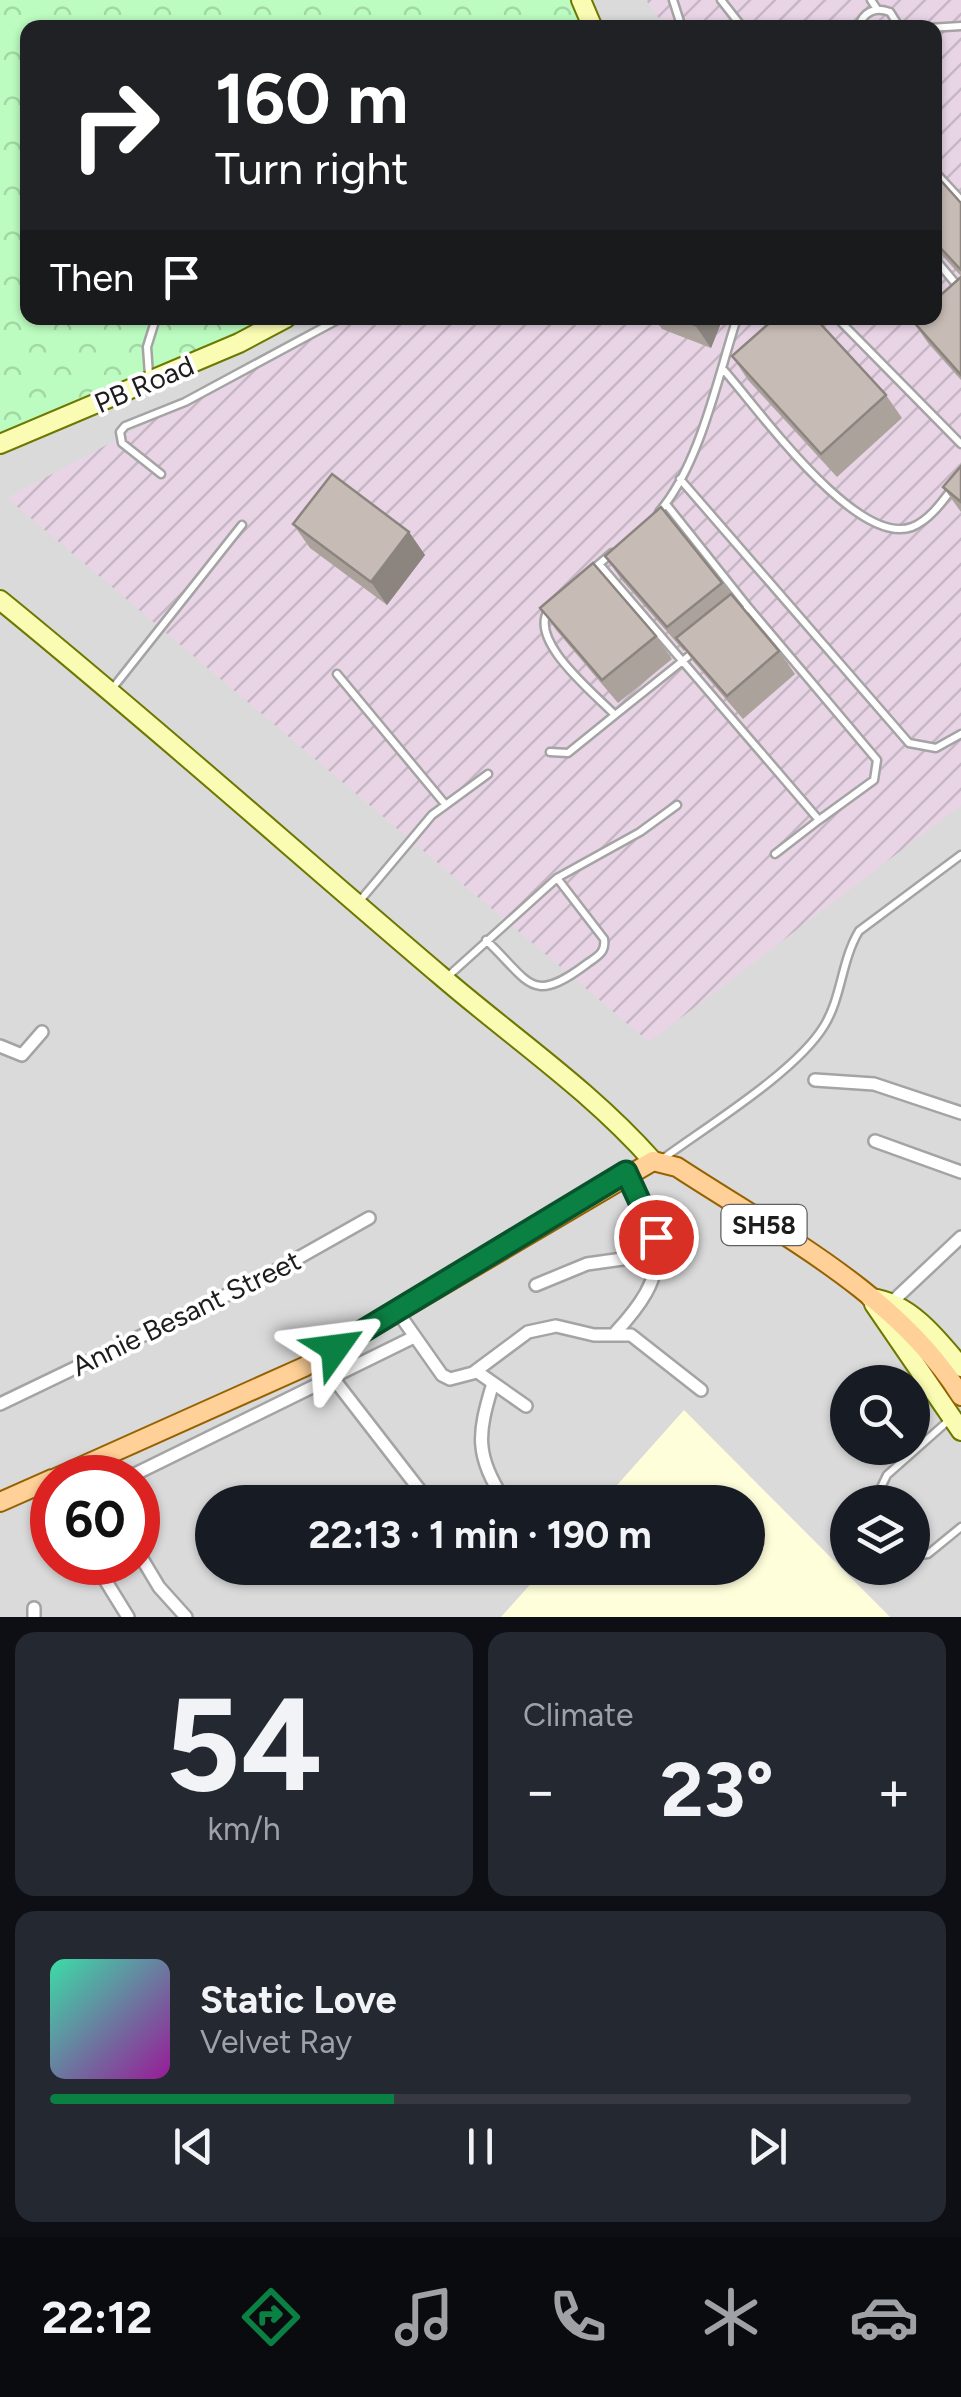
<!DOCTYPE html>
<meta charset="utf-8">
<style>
:root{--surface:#171b24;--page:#242831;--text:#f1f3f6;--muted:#9ea1a6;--line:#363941;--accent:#0b8043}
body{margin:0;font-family:Figtree,sans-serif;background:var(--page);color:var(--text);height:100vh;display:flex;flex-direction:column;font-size:38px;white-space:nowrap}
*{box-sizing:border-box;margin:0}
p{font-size:32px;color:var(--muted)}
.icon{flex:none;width:55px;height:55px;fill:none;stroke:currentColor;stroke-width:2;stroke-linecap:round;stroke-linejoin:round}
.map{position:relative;height:1617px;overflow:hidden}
.sheet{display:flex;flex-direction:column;gap:15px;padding:15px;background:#0d0f14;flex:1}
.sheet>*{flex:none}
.guide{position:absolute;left:20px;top:20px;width:922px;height:305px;border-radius:20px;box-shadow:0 2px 8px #0004;background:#202124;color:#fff;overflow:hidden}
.buttons{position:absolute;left:830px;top:1365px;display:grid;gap:20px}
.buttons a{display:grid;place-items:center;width:100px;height:100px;border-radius:50%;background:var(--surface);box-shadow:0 2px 8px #0004;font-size:50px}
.speed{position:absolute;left:30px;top:1455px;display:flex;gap:20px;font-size:50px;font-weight:700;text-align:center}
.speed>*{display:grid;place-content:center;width:130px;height:130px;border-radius:50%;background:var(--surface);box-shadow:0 2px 8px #0004;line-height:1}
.speed .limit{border:15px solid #d22;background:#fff;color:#111}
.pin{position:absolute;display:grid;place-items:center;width:85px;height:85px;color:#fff;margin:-42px;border:5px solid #fff;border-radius:50%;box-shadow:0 2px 10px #0007}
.me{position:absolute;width:110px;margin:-55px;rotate:59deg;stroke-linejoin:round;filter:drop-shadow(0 0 8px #0008)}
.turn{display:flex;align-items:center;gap:35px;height:210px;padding:0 30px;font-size:45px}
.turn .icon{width:130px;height:130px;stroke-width:2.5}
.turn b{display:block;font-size:70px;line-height:85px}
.then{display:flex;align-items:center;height:95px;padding:0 30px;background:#0003;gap:20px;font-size:38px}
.big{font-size:75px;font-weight:700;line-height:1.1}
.sheet .card{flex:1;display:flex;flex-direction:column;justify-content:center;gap:15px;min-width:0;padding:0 35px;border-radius:20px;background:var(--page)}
.sheet .dial{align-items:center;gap:0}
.dial b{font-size:130px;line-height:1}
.song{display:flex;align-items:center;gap:30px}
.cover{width:120px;height:120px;border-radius:15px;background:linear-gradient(135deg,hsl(160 70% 55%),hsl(300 70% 35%))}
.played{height:10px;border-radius:5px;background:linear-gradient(90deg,var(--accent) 40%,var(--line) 40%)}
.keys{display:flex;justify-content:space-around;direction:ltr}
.heat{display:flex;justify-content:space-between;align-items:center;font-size:55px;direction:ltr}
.sheet .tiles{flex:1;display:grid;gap:15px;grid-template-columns:1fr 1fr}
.card:last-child{grid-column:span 2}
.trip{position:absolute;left:195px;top:1485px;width:570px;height:100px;border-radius:50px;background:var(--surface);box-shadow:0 2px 8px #0004;font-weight:700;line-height:100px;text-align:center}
.tabs{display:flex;height:160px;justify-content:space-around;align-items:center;background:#090b0e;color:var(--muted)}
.tabs .icon{width:70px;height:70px}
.tabs .selected{color:var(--accent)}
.tabs b{font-size:45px;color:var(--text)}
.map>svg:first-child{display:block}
.residential{fill:#dbdada;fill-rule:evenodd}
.industrial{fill:url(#industrial-furrows)}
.education{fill:#fffedb}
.park{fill:url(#park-crowns)}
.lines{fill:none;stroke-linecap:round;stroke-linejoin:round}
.lane-casing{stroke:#a4a4a4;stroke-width:11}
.street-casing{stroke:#a4a4a4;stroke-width:16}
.secondary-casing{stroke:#6d7800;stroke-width:22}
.primary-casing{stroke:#966200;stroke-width:22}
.lane{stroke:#fff;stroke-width:6}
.street{stroke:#fff;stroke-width:11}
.secondary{stroke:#fafcb3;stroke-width:18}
.primary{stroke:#ffd097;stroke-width:18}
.wall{fill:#aba29c}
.shaded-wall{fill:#8b847f}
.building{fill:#c7bcb5;stroke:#8b847f;stroke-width:2.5}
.route-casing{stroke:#07532c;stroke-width:25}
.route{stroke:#0b8043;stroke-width:18}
.labels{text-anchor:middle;stroke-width:8;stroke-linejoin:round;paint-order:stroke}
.shield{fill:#fff;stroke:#616161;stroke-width:2.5}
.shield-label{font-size:25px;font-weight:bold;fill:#1d1d1d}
.street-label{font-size:28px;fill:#1d1d1d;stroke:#fff}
</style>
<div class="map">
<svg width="961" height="1617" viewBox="0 0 961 1617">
<defs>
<pattern id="industrial-furrows" width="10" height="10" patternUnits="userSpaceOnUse" patternTransform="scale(2.5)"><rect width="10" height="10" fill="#e8d4e5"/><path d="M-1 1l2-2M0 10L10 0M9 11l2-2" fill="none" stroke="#c7b6c4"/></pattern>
<pattern id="park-crowns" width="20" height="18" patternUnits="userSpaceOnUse" patternTransform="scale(2.5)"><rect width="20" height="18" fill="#bcfcc0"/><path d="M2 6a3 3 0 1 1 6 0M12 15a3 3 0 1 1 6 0" fill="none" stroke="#a1d8a5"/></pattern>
</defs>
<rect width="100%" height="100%" fill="#efeae2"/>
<path class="residential" d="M0,0H961V1617H0ZM28,28H935V318H28ZM848,1382H912V1448H848ZM52,1478H138V1562H52ZM212,1502H748V1568H212ZM848,1502H912V1568H848Z"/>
<path class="industrial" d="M646,0H961V805L649,1042L7,498L345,318H935V28L665,27Z"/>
<path class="education" d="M684,1410L890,1617H501L545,1568H748V1502H602Z"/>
<path class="park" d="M0,0H586L591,27L28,28V318H286L247,340L0,432Z"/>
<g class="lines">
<defs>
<path id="lane" d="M673,0L682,28
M721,0L743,28
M871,0L877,9
M858,28C863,12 875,6 890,12L900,28
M929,28L961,26
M935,172L961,200
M935,259L961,290
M837,318L961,444
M722,368C757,407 856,548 912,527C933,519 948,493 961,477
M149,375L147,347L156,318
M161,474L122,443L120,432L125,426L185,402L341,318
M680,479L909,743L936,748L961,734
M666,504L748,607L739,615
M659,512C700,465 718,376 737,318
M599,564L819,820L775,854
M591,571L612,553
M748,607L877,760L874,780L819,820
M549,609C527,640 593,692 615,715L695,651
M337,674L445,804
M112,689L242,525
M550,752L568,753L615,715
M358,903L432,815L488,774
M486,940C531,983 531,1006 588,963C598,956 606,952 604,939L557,878
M445,979L557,878L640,832L677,805
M661,1160C707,1126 796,1072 824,1026C842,997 841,961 859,931L961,855
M838,1416L848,1420
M874,1502L887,1475L948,1421
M912,1556L928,1554L961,1527"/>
<path id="street" d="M0,1046L22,1055L42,1032
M815,1080L874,1084L961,1113
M875,1141L961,1172
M536,1285L587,1264L658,1254
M892,1302L961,1237
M397,1311L442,1375L450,1379L473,1373L528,1332L556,1326L594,1335H631L701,1390
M616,1332C676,1267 659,1246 627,1173
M476,1371L526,1406
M333,1378L429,1502
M493,1383C477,1436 475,1454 505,1502
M0,1404L268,1275L369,1218
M105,1456L111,1478
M127,1478L414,1337
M138,1552L159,1587L186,1617
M94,1562L128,1617
M34,1617V1608"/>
<path id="secondary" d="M581,0L593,28
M0,444L239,343L286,318
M0,600C150,722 294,851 441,976C513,1038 589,1089 653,1161
M871,1298C910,1303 937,1338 961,1367
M874,1304L961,1431"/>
<path id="primary" d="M56,1478L304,1367L653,1161L677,1167C776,1232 897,1293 961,1396
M0,1502L52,1479"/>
</defs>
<use href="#lane" class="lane-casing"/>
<use href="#street" class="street-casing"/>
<use href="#secondary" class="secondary-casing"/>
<use href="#primary" class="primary-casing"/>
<use href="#lane" class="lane"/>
<use href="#street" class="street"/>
<use href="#secondary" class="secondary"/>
<use href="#primary" class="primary"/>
</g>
<path class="wall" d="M935,174L961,203V276L940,253L935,254Z
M961,277V380L928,343L912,320Z
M654,318H723L711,348L662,329Z
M855,318H868L861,324Z
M732,356L886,395L902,418L837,477L748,380Z
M961,466V512L943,487Z
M293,524L409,532L425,555L387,605L310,548Z
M605,556L722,583L779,651L795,674L743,719L693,661L685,650L684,651L621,579Z
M540,608L656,636L672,659L618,703L557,631Z"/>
<path class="shaded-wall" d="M698,318H723L711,348L695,325Z
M409,532L425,555L387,605L371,582Z"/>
<path class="building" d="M935,174L961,203V270L935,242Z
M961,277V375L912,320L915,318H935V300Z
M676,318H698L695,325Z
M775,318H815L886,395L821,454L732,356Z
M961,466V502L943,487Z
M332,474L409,532L371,582L293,524Z
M661,507L722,583L667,627L605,556Z
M593,563L656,636L602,680L540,608Z
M731,594L779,651L727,696L676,638Z"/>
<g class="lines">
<defs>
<path id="route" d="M335,1348L626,1172L656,1237"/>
</defs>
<use href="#route" class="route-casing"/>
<use href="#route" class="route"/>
</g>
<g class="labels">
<rect class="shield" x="721.5" y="1205" width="85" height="40" rx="8"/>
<g class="shield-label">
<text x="764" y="1234">SH58</text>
</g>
<g class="street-label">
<text transform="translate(144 384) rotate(-23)" y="10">PB Road</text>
<text transform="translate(186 1313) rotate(-26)" y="10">Annie Besant Street</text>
</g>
</g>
</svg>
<div class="buttons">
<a><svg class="icon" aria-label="search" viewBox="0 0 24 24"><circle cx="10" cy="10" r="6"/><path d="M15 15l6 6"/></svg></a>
<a><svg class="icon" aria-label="layers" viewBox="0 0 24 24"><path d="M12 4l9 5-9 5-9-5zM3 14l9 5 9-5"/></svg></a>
</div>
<div class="speed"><div class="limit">60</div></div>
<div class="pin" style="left:656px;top:1237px;background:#d93025"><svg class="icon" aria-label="arrive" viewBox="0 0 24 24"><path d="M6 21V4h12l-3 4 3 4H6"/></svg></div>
<svg class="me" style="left:335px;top:1348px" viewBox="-20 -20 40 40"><path d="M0-17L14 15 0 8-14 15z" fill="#0b8043" stroke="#fff" stroke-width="4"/></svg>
<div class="trip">22:13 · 1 min · 190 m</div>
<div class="guide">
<div class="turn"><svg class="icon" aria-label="right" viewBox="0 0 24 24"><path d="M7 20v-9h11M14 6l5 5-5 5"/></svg><div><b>160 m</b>Turn right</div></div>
<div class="then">Then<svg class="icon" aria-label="arrive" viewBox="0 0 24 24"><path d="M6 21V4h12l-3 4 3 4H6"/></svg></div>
</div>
</div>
<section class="sheet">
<div class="tiles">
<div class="card dial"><b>54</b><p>km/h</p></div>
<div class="card"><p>Climate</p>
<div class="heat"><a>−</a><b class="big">23°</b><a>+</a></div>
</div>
<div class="card">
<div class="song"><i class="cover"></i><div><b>Static Love</b><p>Velvet Ray</p></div></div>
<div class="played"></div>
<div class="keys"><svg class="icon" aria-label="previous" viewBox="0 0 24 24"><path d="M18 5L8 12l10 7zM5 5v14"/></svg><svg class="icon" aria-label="pause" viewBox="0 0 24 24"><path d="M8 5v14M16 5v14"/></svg><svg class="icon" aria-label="next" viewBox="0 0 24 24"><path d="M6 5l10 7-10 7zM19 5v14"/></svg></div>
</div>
</div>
</section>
<nav class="tabs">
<b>22:12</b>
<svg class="icon selected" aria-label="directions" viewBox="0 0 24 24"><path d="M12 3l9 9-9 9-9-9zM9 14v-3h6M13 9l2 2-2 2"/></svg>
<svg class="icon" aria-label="music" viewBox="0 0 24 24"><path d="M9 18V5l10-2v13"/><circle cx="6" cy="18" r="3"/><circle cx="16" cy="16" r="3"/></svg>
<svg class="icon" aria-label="phone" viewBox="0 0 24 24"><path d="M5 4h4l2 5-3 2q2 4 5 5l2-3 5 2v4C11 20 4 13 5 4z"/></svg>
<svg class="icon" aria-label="climate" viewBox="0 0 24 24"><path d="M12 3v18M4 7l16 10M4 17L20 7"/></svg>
<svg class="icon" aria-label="car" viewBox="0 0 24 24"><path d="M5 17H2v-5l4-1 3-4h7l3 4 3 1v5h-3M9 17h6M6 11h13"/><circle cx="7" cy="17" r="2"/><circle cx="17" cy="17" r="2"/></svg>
</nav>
